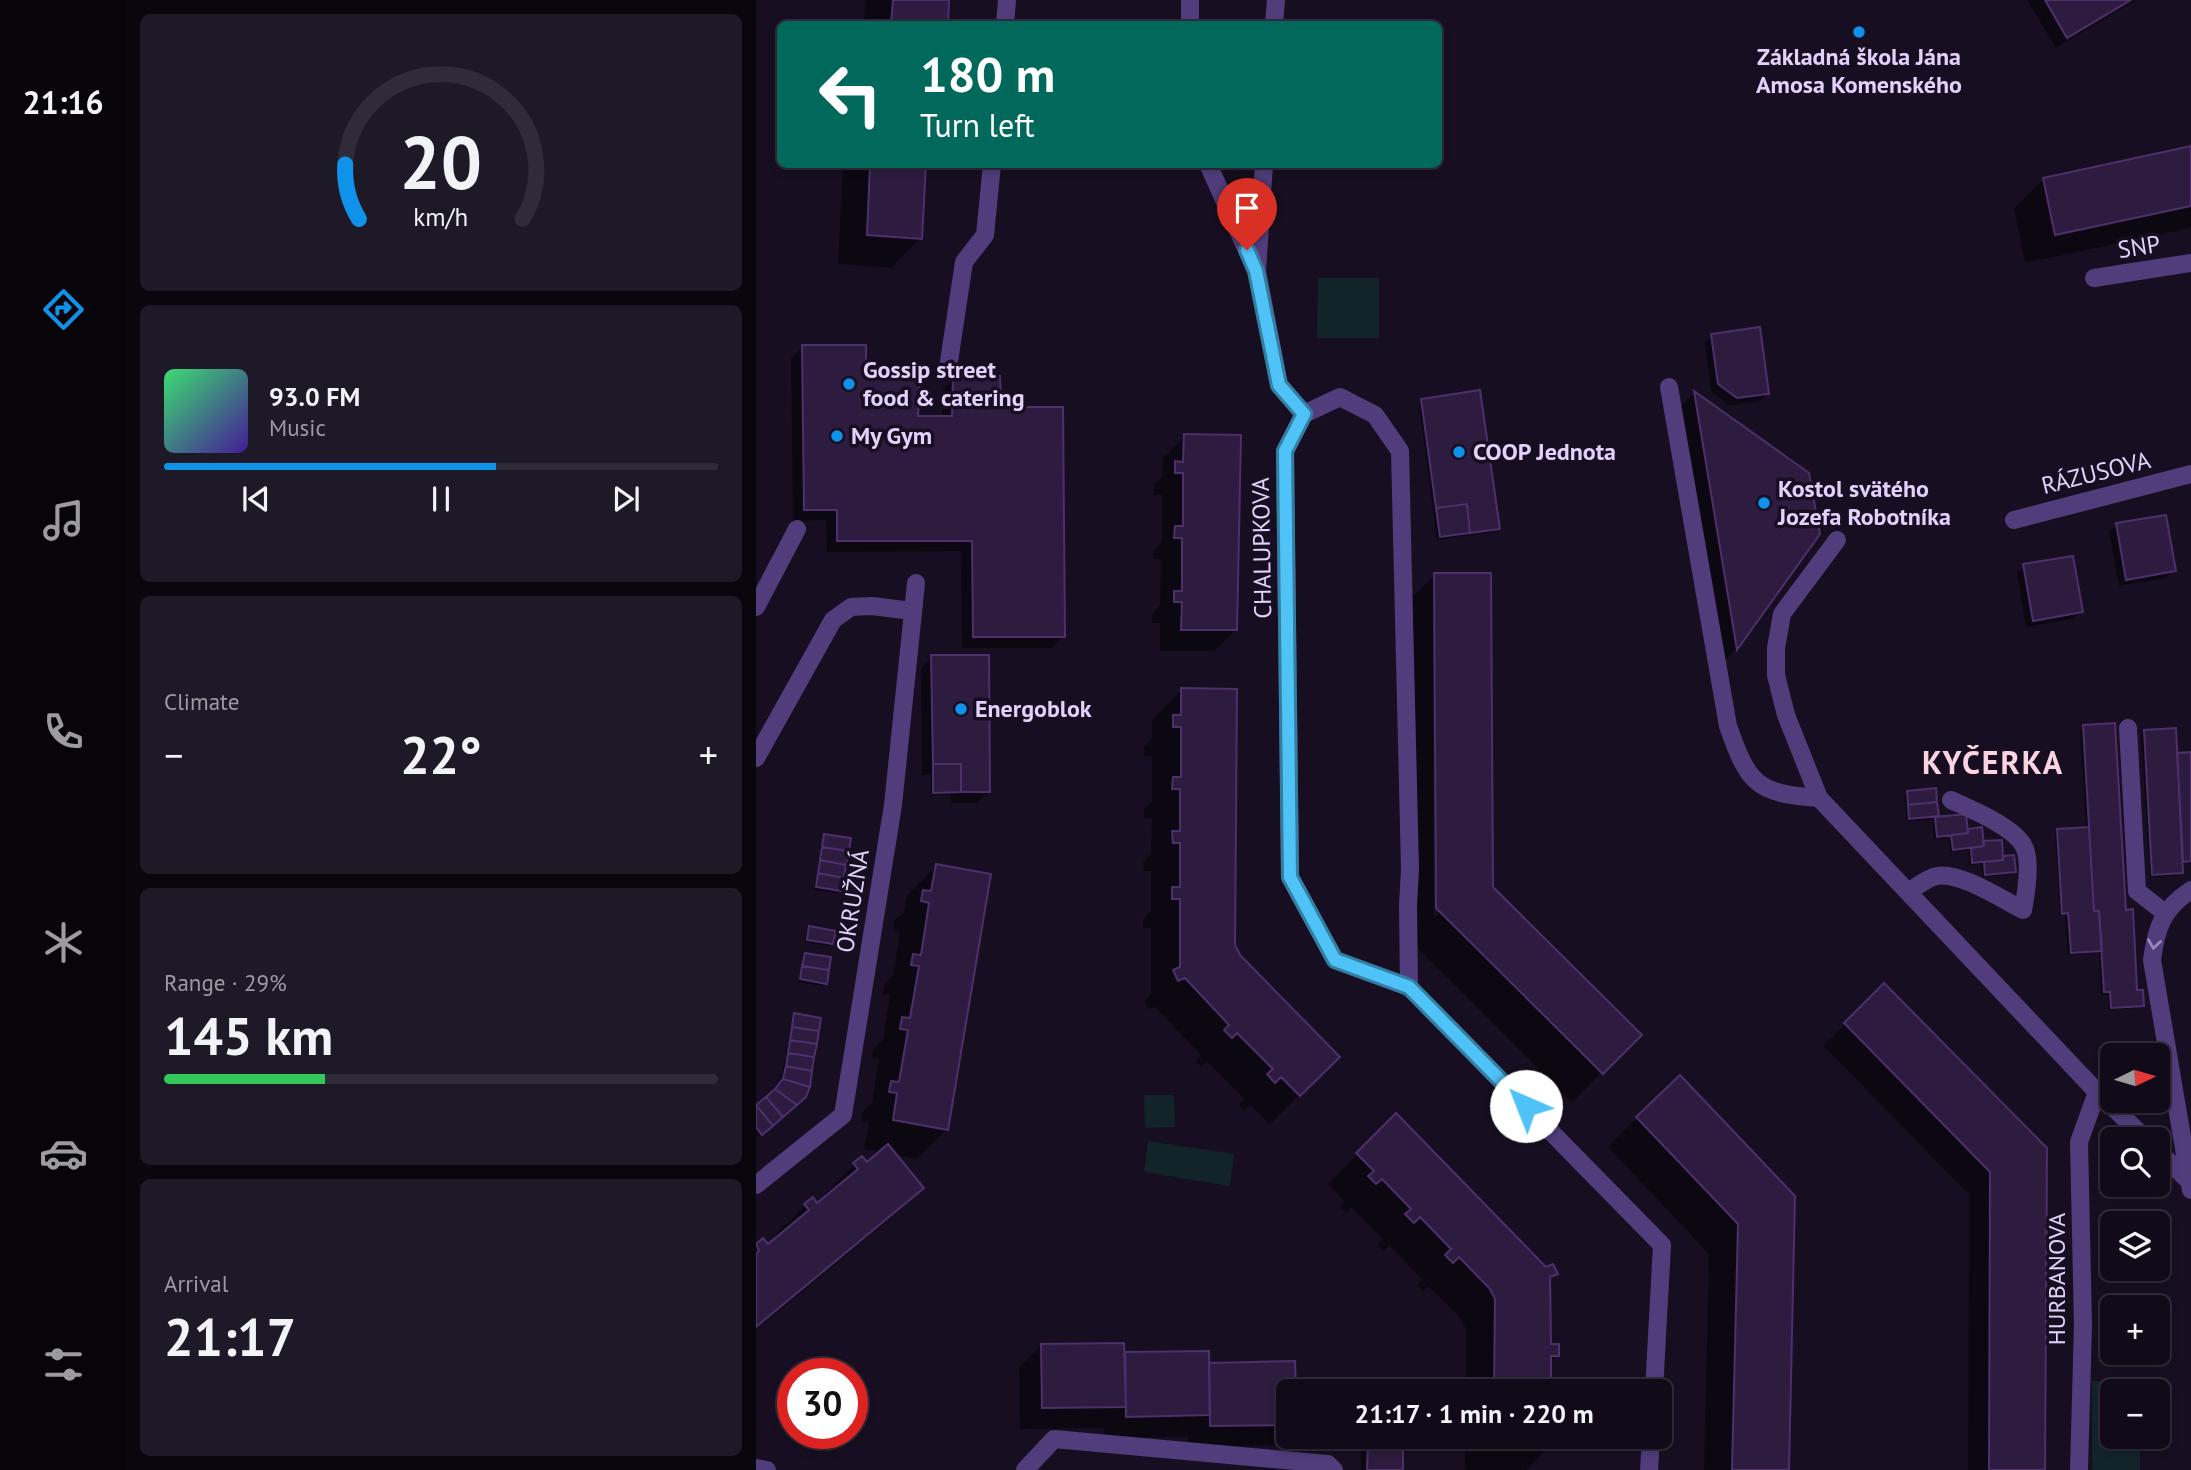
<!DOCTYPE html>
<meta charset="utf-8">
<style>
:root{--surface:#110b19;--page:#1e1926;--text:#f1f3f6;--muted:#9c9ba2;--line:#302b38;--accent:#0f93ea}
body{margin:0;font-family:"PT Sans",sans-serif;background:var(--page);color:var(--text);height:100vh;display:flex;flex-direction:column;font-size:26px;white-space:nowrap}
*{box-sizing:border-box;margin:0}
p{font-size:23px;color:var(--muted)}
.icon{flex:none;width:38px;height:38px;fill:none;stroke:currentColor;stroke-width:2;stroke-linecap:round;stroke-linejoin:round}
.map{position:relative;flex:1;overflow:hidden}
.details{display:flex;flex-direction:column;gap:14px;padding:14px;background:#09060e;width:630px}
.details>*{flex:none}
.guide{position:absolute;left:21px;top:21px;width:665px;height:147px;border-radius:10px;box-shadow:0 4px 10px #0003,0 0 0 2px var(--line);background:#00695c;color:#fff;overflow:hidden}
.needle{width:46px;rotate:85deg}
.tools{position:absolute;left:1344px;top:1043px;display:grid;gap:14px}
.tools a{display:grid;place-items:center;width:70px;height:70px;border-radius:10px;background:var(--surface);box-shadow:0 4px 10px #0003,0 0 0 2px var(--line);font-size:35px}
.speed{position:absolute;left:21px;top:1358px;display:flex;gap:14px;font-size:35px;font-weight:700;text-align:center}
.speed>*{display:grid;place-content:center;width:91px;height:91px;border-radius:50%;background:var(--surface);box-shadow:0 4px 10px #0003,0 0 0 2px var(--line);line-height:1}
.speed .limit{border:10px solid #d22;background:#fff;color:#111}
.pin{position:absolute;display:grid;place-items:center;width:60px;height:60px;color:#fff;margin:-72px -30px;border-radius:50% 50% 50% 0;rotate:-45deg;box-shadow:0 0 7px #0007}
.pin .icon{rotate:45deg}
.me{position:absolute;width:77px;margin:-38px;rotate:316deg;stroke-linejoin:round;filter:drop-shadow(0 0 5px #0008)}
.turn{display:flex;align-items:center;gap:24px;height:147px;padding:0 28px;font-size:32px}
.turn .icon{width:91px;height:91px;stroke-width:2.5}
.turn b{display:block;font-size:49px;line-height:60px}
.big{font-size:52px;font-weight:700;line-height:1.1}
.details .widget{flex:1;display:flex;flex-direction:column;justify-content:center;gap:10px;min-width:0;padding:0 24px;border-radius:10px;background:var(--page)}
.details .dial{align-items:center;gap:0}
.dial svg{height:182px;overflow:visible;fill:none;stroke:var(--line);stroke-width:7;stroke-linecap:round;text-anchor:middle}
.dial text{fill:var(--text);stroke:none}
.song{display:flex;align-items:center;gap:21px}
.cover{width:84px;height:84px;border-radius:10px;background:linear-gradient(135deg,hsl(140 70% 55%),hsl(260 70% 35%))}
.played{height:7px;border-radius:4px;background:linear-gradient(90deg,var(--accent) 60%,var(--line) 60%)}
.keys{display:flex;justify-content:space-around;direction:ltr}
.heat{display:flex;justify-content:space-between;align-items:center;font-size:38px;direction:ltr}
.charge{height:10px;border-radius:5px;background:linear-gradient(90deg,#34c759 29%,var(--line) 0)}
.trip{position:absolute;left:520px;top:1379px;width:396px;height:70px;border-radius:10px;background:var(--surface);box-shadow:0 4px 10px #0003,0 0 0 2px var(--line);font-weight:700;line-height:70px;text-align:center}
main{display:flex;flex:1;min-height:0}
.tabs{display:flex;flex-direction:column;width:126px;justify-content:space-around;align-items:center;background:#07040a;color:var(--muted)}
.tabs .icon{width:49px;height:49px}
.tabs .selected{color:var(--accent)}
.tabs b{font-size:32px;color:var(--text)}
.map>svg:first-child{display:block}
.green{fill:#12242a}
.shadow{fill:#0007;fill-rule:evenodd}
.building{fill:#2e1c40;stroke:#4d2f6b;stroke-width:2}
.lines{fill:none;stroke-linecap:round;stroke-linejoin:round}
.minor{stroke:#523d7c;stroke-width:18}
.oneway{stroke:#9a87bc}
.route-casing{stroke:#337fa1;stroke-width:18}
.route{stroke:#4fc3f7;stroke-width:12}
.poi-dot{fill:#0f93ea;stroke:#170f21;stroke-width:2.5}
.labels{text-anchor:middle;stroke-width:7;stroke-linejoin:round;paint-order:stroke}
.poi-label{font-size:24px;font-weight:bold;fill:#e3d1fc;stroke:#170f21;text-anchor:start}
.street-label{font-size:24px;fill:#e3d1fc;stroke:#170f21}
.district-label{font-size:32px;font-weight:bold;letter-spacing:2px;fill:#fcd3e1;stroke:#170f21}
</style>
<main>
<nav class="tabs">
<b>21:16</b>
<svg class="icon selected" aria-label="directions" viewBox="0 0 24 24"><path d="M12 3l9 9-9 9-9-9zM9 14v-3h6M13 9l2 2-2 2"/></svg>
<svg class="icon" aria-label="music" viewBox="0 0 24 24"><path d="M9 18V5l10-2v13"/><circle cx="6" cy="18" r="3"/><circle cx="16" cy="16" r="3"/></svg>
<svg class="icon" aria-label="phone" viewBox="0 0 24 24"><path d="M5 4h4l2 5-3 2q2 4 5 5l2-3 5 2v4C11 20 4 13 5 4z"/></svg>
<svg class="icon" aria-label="climate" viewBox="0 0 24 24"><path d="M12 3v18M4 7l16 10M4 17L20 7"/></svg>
<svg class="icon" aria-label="car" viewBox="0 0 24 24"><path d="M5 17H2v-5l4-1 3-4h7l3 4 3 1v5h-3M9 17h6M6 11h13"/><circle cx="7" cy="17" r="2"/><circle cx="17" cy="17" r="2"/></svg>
<svg class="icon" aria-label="filters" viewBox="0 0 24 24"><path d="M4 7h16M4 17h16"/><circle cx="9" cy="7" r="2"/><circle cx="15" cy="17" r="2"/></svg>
</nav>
<section class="details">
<div class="widget dial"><svg viewBox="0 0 100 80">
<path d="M14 69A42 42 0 1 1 86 69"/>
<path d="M14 69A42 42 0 0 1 8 45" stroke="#0f93ea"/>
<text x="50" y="56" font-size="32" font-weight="700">20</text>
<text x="50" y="72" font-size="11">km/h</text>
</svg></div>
<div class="widget">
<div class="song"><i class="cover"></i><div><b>93.0 FM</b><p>Music</p></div></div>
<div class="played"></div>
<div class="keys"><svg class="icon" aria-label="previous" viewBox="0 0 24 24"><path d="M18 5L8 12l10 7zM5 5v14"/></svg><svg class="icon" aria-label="pause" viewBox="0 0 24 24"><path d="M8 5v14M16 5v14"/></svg><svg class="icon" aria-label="next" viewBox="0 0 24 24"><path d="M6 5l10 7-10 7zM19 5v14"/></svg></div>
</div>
<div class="widget"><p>Climate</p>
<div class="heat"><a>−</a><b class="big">22°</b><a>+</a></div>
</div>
<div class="widget"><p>Range · 29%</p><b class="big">145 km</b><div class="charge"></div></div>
<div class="widget"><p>Arrival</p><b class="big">21:17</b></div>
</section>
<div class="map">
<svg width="1435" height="1470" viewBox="0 0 1435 1470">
<rect width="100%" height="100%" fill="#170f21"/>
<path class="green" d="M562,278H623V338H561Z
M388,1095H418L419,1127L389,1128Z
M392,1141L478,1154L474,1186L388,1172Z
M1336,1381H1384V1391H1356V1437H1384V1470H1336Z"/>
<path class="shadow" d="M109,0H191L190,24H108Z
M1271,0H1380L1300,48Z
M1435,148V228L1269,263L1258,209L1288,179Z
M87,164H169L164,238L135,268L82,264Z
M956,336L1012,393L1004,401L973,405L955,391L949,343Z
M47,347L108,377L161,417L186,418V390L198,379L243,409L307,636L296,648H206L205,551L71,552L70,520L37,521L35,358Z
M938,393L1052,474L1062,533L980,649L966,663L924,407Z
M666,401L742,528L739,532L681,540L663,404Z
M429,436L480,629L458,651H404V623H396V614L404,606L405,559H397L398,550L406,542V495H398V485L406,477L407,458Z
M1361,525L1418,570L1410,578L1363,586L1353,532Z
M1268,566L1325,611L1317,619L1270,627L1261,573Z
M679,575L735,888L883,1035L816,1102L651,938L649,604ZM677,602H680L682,916L678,917Z
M176,657L233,791L221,803H195L194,795H175V775H166L165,668Z
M426,690L478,945L482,956L581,1057L514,1124L494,1105L488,1111L483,1105L488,1099L451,1061L445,1067L440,1061L445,1055L399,1007L392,1009L388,1001L395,994V928H387V919L395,911V871H388L387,862L395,854L396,818H388V809L396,801V756H388V747L396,739V720Z
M1327,727L1368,912L1380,992L1386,1005L1383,1008L1353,1010L1352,995H1345L1343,953L1312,955L1309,915L1304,916L1299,834L1302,831L1330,829L1324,730Z
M1389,731L1419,755L1435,754V863L1425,864L1426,872L1422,876L1394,877L1385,734Z
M1179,790L1181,818L1210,831L1224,829L1226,843L1245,857L1256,856L1258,871L1255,875L1227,877L1225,864L1214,865L1212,850L1194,852L1193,837L1178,839L1176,819L1151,822L1148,796L1151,793Z
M69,835L84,890L81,893L58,890L66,839Z
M180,866L191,1129L161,1159L139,1155L166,1188L136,1217L0,1330V1246L7,1241L12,1247L22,1238L19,1235L49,1206L57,1199L61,1206L72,1197L69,1194L99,1164H111L125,1152L108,1149L113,1123L105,1121L106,1112L116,1103L123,1059L116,1058L117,1049L127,1039L134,995L126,994L128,985L137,975L144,932L137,931L138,921L148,912L151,896Z
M53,928L76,943L72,946L49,942L50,932Z
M49,955L69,983L66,986L42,982L46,958Z
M1128,985L1289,1149L1288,1470H1212L1213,1194L1067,1046Z
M39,1015L44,1100L0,1137V1107L24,1084L36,1018Z
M640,1115L790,1269L799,1274L792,1281L794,1346L801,1355L793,1363V1391H710V1329L705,1319L673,1286L667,1291L661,1285L667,1280L633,1245L627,1251L621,1245L627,1239L595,1207L590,1213L584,1207L589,1202L572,1184Z
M881,1118L1037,1197L1031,1470H948L953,1254L852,1147Z
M285,1346L367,1354L451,1352V1364L538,1363V1391H532V1430L517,1446L433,1447L432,1437L349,1438L348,1428L264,1429L263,1368Z
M709,1437H793V1447L770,1470H709Z
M613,1444L645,1470H605V1451Z"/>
<path class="building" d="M137,0H193L192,24H135Z
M1289,0H1375L1311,38Z
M1435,146V206L1299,235L1287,178Z
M114,164H170L166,239L111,235Z
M1004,327L1013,394L981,398L962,384L955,334Z
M46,345H110V375L164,376L162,416H196L197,377L244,376L245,407H307L309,637H217L216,541H81V510H48Z
M724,390L744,529L714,533L711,504L680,508L665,399Z
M938,391L1053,473L1064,534L981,650Z
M428,434L485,435L481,630H425L426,602H418V591H426V538H418L419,526H427V473H419V461L427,462Z
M711,504L714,533L684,537L680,508Z
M1410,515L1420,571L1370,580L1360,523Z
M1317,556L1327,612L1277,621L1267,564Z
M678,573H735L737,887L886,1035L847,1074L680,908Z
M175,655H233L234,792H205V764H177Z
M425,688L481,689L479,945L484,955L584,1057L544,1096L525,1077L519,1083L511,1074L517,1069L481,1033L476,1038L468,1030L473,1025L429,978L422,981L417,970L424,967V899H416V887H424V843H417L416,831H424V789H416L417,777H425V727H417V715H425Z
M1359,723L1370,910L1377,909L1381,990H1387L1388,1006L1355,1008L1354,992H1348L1343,911H1338L1327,725Z
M1420,728L1427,873L1396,875L1388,730Z
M1435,752V861L1427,862L1421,753Z
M177,764H205V792L177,793Z
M1180,788L1181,802L1152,805L1151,791Z
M1181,802L1183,816L1153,819L1152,805Z
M1210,814L1212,833L1181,837L1179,817Z
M1226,827L1228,846L1197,850L1195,835L1212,833V829Z
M1333,827L1338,911H1343L1346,951L1315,953L1312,913L1306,914L1301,829Z
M68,834L95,838L93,851L66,847Z
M1246,840L1247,860L1216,863L1215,848L1228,846L1227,841Z
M66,847L93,851L90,865L64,860Z
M1258,855L1260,872L1229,875L1228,862L1247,860V856Z
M64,860L90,865L88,878L62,873Z
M180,864L235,874L192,1130L137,1120L141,1093L133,1092L135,1081L143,1082L152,1030L144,1029L146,1017L154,1018L163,966L155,965L157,954L165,955L173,903L165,901L167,890L175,891Z
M62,873L88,878L86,891L60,887Z
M53,926L80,931L77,944L51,940Z
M49,953L75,957L73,970L46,966Z
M46,966L73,970L71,984L44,979Z
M1128,983L1291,1148L1289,1470H1233L1234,1172L1088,1023Z
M38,1013L65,1018L63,1031L36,1027Z
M36,1027L63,1031L61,1044L34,1040Z
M34,1040L61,1044L58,1057L32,1053Z
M32,1053L58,1057L56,1071L30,1066Z
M30,1066L56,1071L54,1087L27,1079Z
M924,1075L1039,1196L1033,1470H976L982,1224L880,1117Z
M27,1079L54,1087L50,1097L41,1105L19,1089Z
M19,1089L41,1105L27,1117L10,1097Z
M10,1097L27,1117L17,1126L0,1105Z
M0,1105L17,1126L6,1135L0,1127Z
M640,1113L790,1267L797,1264L802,1274L794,1277L795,1344H803V1356H795V1391H738L739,1299L734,1289L703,1257L697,1263L689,1255L695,1249L664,1217L658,1223L649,1214L655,1209L626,1179L620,1184L612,1176L618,1171L600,1153Z
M132,1144L168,1188L0,1327V1254L3,1251L0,1244L7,1238L12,1244L53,1210L48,1204L57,1197L61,1203L102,1169L97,1163L106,1156L111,1162Z
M368,1343L370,1407L286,1408L285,1344Z
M453,1351L454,1415L370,1417L369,1352Z
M539,1361L540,1391H532V1425L454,1426L453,1363Z
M738,1437H795V1447H738Z
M612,1442H647V1470H611Z"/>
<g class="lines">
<path class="minor" d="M249,24L251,0
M434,24V0
M518,24L520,0
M452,164L499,268
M508,164L501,271L523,385L548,414
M1338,278L1435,263
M192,368L208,262L229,235L236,164
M913,387L972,726C992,783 1000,794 1063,798
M1258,520L1435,474
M1081,540L1026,614L1020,648V675L1030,715L1063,798L1341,1092L1390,1139
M0,607L41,529
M1372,728L1381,891L1409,913
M0,758L77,620L95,607L116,606L156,611
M1435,890C1407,908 1400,928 1396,960L1435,1190
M1152,892C1160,887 1171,878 1181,876C1203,871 1247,900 1267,910C1270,894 1275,865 1269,849C1262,828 1214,809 1195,800
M653,987L652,905L654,869L644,451L619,415L584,397L548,414L529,451L534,877L579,960L653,987L906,1245L898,1391
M1402,1151L1434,1182
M0,1185L87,1115L137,805L160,583
M0,1468L11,1470
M269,1470L298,1439L572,1464L578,1470
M893,1470L895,1437
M1323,1470L1327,1325L1323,1142L1341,1092"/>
</g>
<defs><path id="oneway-chevron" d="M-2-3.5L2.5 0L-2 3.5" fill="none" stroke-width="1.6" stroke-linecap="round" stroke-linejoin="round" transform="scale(1.75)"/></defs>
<use class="oneway" href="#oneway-chevron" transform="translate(1398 944) rotate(98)"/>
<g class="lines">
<defs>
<path id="route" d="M491,250L500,271L523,385L548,414L529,451L534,877L579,960L653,987L770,1106"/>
</defs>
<use href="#route" class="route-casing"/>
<use href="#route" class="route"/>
</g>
<g class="poi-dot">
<circle cx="1103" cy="32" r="7"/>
<circle cx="93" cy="384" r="7"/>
<circle cx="81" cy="436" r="7"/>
<circle cx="703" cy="452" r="7"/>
<circle cx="1008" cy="503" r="7"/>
<circle cx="205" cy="709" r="7"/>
</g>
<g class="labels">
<g class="poi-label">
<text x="1103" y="65" text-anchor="middle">Základná škola Jána<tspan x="1103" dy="28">Amosa Komenského</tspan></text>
<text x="107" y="378">Gossip street<tspan x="107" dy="28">food &amp; catering</tspan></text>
<text x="95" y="444">My Gym</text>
<text x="717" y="460">COOP Jednota</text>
<text x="1022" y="497">Kostol svätého<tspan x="1022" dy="28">Jozefa Robotníka</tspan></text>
<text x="219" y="717">Energoblok</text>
</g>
<g class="street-label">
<text transform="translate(1383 247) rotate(-9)" y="8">SNP</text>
<text transform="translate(1340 473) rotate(-14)" y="8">RÁZUSOVA</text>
<text transform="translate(506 548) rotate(-91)" y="8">CHALUPKOVA</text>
<text transform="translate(97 901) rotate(-81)" y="8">OKRUŽNÁ</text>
<text transform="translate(1301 1279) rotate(-90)" y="8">HURBANOVA</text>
</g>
<g class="district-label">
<text x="1237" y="774">KYČERKA</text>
</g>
</g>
</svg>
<div class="tools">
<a><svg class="needle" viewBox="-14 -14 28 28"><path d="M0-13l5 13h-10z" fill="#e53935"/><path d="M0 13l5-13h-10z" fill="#9c9ba2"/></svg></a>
<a><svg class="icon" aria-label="search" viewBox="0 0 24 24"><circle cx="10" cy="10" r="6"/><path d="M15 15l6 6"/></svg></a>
<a><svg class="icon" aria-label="layers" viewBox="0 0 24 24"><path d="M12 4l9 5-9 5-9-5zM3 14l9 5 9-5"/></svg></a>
<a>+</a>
<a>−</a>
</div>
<div class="speed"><div class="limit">30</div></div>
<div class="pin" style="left:491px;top:250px;background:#d93025"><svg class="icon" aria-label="arrive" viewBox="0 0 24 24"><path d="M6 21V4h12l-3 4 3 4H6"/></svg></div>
<svg class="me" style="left:770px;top:1106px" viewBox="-20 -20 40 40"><circle r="19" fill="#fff"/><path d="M0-13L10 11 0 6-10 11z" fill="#4fc3f7"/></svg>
<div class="trip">21:17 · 1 min · 220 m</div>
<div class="guide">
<div class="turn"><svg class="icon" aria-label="left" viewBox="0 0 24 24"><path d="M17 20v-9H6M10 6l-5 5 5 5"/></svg><div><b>180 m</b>Turn left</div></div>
</div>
</div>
</main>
